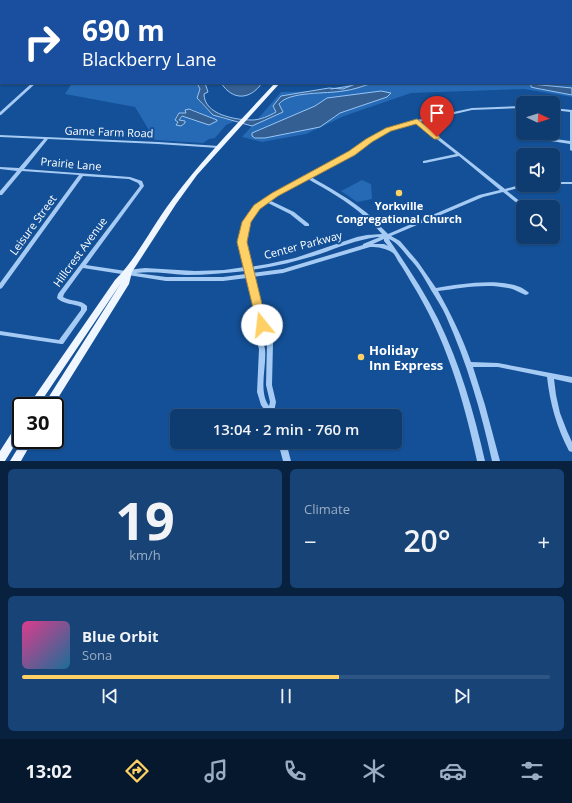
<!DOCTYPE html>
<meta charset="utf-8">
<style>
:root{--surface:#0e3c71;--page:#174376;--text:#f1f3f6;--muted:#9badc3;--line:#2e5684;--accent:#ffd066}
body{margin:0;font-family:"Open Sans",sans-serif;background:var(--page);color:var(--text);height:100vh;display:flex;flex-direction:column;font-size:15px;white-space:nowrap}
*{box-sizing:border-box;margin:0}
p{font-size:13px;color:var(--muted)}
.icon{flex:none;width:22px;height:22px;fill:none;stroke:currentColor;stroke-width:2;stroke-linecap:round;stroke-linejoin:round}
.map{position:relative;height:461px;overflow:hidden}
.details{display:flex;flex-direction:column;gap:8px;padding:8px;background:#08213e;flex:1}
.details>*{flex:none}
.hud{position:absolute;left:0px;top:0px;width:572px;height:84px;box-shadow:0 1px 3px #0004,0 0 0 1px var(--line);background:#1a4fa0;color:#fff;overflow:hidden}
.needle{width:26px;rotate:94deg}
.controls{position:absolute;left:516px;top:96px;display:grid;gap:8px}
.controls a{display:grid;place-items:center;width:44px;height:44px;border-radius:6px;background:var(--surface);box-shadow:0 1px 3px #0004,0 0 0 1px var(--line);font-size:20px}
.speed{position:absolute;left:12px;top:397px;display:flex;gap:8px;font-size:20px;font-weight:700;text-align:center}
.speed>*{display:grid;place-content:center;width:52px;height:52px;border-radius:50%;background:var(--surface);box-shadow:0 1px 3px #0004,0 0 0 1px var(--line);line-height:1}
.speed .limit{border:2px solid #111;border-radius:6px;background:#fff;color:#111}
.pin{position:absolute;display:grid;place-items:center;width:34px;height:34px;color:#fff;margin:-41px -17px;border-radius:50% 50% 50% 0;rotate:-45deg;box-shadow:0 0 4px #0007}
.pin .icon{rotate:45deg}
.me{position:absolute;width:44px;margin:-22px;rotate:344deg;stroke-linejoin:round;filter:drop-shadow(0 0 3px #0008)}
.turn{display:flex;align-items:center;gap:14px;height:84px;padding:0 16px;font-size:18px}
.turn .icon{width:52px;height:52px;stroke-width:2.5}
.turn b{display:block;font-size:28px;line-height:34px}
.big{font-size:30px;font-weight:600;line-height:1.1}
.details .card{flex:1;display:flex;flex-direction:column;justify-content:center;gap:6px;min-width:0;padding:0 14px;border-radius:6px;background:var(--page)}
.details .dial{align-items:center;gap:0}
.dial b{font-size:52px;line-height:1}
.song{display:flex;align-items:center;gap:12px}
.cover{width:48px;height:48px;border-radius:6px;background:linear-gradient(135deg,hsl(330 70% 55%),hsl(200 70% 35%))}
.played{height:4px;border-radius:2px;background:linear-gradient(90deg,var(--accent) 60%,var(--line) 60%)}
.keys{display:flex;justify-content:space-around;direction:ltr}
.heat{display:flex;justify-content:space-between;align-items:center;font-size:22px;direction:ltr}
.details .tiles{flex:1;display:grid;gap:8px;grid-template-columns:1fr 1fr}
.card:last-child{grid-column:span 2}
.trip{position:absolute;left:170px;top:409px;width:232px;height:40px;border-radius:6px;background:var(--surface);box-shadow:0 1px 3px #0004,0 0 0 1px var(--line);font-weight:600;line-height:40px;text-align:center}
.dock{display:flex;height:64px;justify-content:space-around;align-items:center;background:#06182d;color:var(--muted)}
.dock .icon{width:28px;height:28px}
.dock .current{color:var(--accent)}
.dock b{font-size:18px;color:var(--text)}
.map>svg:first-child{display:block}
.green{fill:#266ab6;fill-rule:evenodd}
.water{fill:#345f93;stroke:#97c5f6}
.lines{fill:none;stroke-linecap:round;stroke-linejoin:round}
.stream{stroke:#97c5f6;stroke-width:1}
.minor{fill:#a5caf3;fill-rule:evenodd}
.major{fill:#f0f6ff;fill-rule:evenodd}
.route{fill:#ffd066;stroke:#a68742}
.poi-dot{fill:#ffd066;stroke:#135097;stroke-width:1.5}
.labels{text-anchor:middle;stroke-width:4;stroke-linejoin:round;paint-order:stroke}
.street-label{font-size:11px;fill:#fff;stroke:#135097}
.poi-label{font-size:11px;font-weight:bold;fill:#fff;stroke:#135097}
.near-poi-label{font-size:13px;font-weight:bold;fill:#fff;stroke:#135097;text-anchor:start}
</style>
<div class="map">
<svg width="572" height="461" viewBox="0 0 572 461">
<rect width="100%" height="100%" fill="#135097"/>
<path class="green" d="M571,75L572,97L524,89L411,93L344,116L306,134L262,142L242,137L252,126L259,122L257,120L281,92L322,91L358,83H571Z
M72,83H197L200,89L197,98C207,112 217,119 235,121L226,125L215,138L209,139L203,143L155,140L135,107L65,94ZM189,109H192L217,120L202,122L193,120L184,116L178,120L185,121L178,122L176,117L179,113H186Z
M362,180L371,184L372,199L357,202L341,191Z"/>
<path class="water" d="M197,83H205L208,92L204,94C204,115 236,120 252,120C260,120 269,116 276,112L273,106L281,96L329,88L343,89L358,83H373C363,86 353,90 343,91C327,94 289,91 279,104L283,112L252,126L213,115L197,98L200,89Z
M221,83H262C250,100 233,101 221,83Z
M531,84L572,88V95L535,88L531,87Z
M381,91L391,93L387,97L340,113L320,127L265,138H255L252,136V133L315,106L327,98Z
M189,109L217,120V121L209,125L182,116L179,120L185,121V123L181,126L176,125L178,122L175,120L179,113H186L185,110Z"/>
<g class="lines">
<path class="stream" d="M331,89L350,86"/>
<path class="minor" d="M126,0H129L130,1H127Z
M152,0H160L158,1H152Z
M248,0H250L249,1H247Z
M571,43H572V45H571Z
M571,48H572V55H571Z
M32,83H36L1,115H0V112Z
M523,106V108L472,110L420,122L505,189L523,184V185H526V186L507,191L527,207H523V208L503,192L483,197L391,236L400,241L418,262L436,288C460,284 497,278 520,287C523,288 525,290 528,292L529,293L528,294L526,295C520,293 515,289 508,288C486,283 461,288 438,291C451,314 462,337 471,362L498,363L572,377V383L554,379L556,395L560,413L567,431L572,442V452L569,451C557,428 550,404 547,377L498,367H473L485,405L500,461H492C481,411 467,363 446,316C442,307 436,298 431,290C425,279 418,267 409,258C403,251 398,243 389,239L390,241C407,266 424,291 438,319C460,364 474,412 485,461H477C463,397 446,338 411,282C407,275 403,268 398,261C397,259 395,255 393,253C386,248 378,247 370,247L283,273L252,277L260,310L273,343L272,385L276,402L274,412L276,416H269L261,405L257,392L259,349L255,334L259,323L254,310L247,278L223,281H166L83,268L64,294L63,297C71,302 80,299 87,306V310L63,344H61L0,335V331L59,340L81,310V307C73,303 64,305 57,298L58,294L140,186L138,183L129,179L83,176L2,288L0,289V283L79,175L22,171L2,195H0V191L17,171L0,169V167L19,168L44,139L0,137V135L158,142L219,146V148H218L158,144L48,139L24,169L130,177L142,181L144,186L86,265L126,271L136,269L145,268L195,271L224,270L245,267L239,242L242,228L248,213L263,199L351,152L376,134L388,129L408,122L472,108ZM416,123L456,154L423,161V163H425L459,156L500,190L479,195L388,234C381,227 374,220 367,213C350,199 330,188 311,177L353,154L378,136L410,124ZM308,179C327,190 347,201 364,216C370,221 376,227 382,234L367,235L357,237L295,258L268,264L250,267L245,242L246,228L252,215L266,202L290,214L305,226H309V224L294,212L269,200ZM377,237H380L363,244V245L283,269L252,273L251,270C274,267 298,261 320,254C339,247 357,240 377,237ZM384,239V241L388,246L384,244H373ZM246,271V274L223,277H166L136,273C153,271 169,274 186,275C206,275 226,273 246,271ZM262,331L267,343L266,385L270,402L269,406C258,391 267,366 265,349C264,343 260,337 262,331Z
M553,108L572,110V151L570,150V144L525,137L523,136L525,135L570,141V112L553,110Z
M553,182H572V184H553Z
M553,228L557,230V231H553Z
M278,442H286L291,461H283Z"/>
<path class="major" d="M321,0H325L320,1Z
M571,56H572V58H571Z
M275,83H280L197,175L176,204L132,272L129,284L53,406H43L121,283L38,406H28L115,280C138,257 152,226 172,200C203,158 240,121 275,83Z
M21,422V435L5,461H0V451L18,423Z
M23,440H33L21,461H10Z"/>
</g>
<path class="route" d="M417,119L439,136V139H434L416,124L391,131L372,142L355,155L278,196L260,209L251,222L247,242L267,325L262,329L258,328L237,242L242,222L254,205L272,193L349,151L366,139L386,128Z"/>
<g class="poi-dot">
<circle cx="399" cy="193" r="4"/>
<circle cx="361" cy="357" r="4"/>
</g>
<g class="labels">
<g class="street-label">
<text transform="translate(109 132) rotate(2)" y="4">Game Farm Road</text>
<text transform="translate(71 164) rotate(5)" y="4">Prairie Lane</text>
<text transform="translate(33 225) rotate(-54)" y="4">Leisure Street</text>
<text transform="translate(303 245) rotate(-15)" y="4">Center Parkway</text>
<text transform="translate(80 252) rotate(-54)" y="4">Hillcrest Avenue</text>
</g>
<g class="poi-label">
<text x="399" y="210">Yorkville<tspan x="399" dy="13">Congregational Church</tspan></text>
</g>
<g class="near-poi-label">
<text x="369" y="355">Holiday<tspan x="369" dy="15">Inn Express</tspan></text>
</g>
</g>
</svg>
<div class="controls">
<a><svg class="needle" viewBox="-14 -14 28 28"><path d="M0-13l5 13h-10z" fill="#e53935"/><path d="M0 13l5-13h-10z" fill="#9badc3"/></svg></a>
<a><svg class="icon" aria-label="sound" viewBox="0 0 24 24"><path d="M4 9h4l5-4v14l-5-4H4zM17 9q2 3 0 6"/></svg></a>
<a><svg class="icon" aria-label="search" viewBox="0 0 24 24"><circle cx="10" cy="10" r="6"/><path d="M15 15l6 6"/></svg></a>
</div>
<div class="speed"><div class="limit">30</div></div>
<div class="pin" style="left:437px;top:137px;background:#d93025"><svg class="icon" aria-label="arrive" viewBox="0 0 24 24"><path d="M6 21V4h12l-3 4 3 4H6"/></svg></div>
<svg class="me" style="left:262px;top:325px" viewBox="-20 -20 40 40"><circle r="19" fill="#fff"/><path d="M0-13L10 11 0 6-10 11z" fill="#ffd066"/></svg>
<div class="trip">13:04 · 2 min · 760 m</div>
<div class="hud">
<div class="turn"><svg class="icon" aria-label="right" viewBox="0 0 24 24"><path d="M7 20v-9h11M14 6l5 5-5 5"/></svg><div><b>690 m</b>Blackberry Lane</div></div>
</div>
</div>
<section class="details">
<div class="tiles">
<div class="card dial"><b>19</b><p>km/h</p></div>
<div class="card"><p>Climate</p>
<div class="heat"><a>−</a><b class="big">20°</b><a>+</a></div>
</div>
<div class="card">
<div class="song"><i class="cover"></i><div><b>Blue Orbit</b><p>Sona</p></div></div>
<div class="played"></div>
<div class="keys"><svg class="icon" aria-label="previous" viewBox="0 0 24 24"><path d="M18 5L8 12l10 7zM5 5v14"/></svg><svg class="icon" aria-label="pause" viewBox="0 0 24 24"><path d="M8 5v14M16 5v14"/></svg><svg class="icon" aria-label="next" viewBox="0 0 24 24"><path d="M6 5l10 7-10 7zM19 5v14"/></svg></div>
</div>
</div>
</section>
<nav class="dock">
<b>13:02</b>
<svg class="icon current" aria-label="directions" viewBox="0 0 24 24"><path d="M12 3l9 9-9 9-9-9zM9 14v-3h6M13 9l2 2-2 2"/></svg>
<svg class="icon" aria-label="music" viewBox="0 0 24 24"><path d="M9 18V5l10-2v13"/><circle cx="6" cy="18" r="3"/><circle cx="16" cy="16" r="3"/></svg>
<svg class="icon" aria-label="phone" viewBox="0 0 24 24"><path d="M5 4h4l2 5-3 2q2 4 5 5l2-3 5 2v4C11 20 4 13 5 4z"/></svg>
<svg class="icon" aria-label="climate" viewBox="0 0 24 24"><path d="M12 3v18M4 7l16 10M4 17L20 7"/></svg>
<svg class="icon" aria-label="car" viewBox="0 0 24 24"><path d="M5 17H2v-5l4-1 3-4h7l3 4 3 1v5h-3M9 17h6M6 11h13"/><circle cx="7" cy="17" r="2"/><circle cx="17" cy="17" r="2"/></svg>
<svg class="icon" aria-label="filters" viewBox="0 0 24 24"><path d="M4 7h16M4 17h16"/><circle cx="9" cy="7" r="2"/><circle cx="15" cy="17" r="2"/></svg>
</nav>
